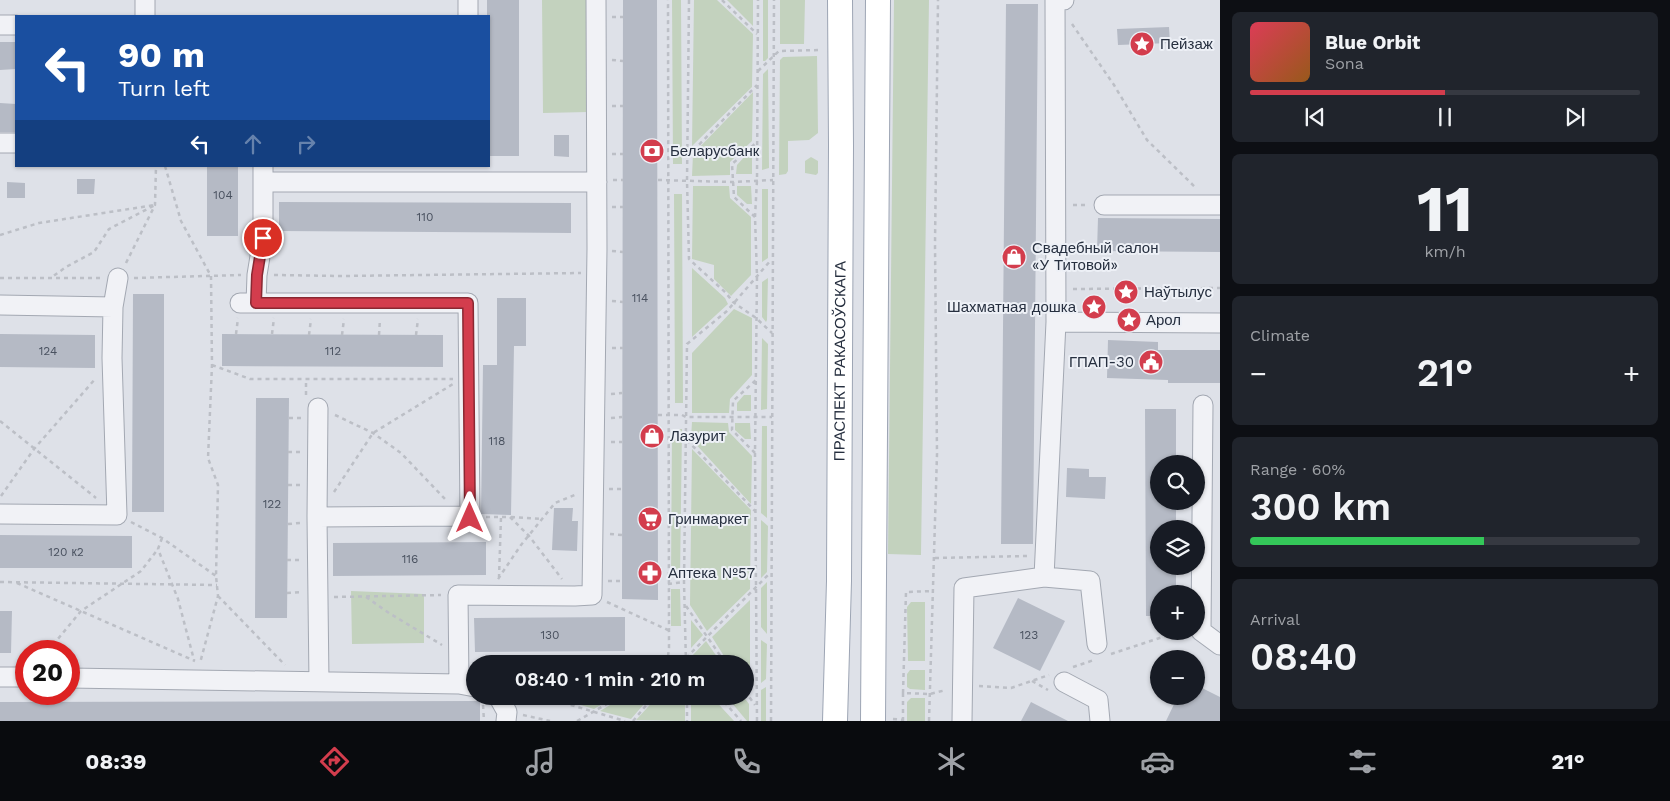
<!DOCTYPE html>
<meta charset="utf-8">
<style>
:root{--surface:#171b24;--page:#20242c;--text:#f1f3f6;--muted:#9ea1a6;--line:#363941;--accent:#d33d4d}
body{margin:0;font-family:"Work Sans",sans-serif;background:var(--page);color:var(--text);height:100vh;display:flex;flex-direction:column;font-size:19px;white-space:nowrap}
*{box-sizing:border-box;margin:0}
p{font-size:16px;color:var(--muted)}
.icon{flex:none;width:28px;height:28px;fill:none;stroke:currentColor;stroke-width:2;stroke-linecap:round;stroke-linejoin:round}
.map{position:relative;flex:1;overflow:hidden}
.details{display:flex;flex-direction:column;gap:12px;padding:12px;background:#0d0f14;width:450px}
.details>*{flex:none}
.top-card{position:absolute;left:15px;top:15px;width:475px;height:152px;border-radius:0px;box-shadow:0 1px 4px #0004;background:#1a4fa0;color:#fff;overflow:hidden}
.tools{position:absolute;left:1150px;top:455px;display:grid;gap:10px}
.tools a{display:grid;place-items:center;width:55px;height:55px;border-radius:50%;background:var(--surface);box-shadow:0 1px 4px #0004;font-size:25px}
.speed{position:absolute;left:15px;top:640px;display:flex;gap:10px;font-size:25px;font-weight:700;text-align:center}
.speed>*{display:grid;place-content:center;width:65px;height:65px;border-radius:50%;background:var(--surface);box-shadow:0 1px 4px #0004;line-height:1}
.speed .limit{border:8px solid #d22;background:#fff;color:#111}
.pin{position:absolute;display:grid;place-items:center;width:42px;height:42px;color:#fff;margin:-21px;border:2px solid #fff;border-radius:50%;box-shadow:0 1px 5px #0007}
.me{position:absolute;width:55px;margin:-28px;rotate:0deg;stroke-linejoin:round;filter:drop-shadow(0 0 4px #0008)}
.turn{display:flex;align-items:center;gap:18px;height:105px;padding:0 20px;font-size:22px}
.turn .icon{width:65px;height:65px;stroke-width:2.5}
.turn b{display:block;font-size:35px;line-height:42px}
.lanes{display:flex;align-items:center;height:48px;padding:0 20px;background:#0003;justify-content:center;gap:25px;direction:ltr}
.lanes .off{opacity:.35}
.big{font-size:38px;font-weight:600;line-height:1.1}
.details .card{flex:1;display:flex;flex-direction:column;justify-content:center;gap:8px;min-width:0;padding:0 18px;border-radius:8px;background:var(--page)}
.details .dial{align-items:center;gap:0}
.dial b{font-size:65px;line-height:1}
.song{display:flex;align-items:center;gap:15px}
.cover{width:60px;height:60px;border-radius:8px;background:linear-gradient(135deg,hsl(350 70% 55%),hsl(30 70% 35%))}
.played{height:5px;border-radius:2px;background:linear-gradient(90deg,var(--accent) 50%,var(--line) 50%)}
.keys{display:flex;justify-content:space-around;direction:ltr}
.heat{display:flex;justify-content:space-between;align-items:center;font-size:28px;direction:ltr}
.charge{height:8px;border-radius:4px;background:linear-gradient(90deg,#34c759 60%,var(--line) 0)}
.trip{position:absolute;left:466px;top:655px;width:288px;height:50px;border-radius:25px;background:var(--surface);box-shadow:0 1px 4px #0004;font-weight:600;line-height:50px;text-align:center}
.dock{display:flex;height:80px;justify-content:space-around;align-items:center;background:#090b0e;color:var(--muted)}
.dock .icon{width:35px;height:35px}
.dock .on{color:var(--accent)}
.dock b{font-size:22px;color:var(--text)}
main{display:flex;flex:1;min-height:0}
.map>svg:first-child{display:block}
.green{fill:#c3d2be}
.building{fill:#b5bac5}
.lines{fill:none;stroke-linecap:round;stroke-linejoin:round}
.minor-casing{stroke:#a3a8b2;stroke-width:21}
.major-casing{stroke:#9da5b4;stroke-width:26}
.path{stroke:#bcbfc6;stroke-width:2.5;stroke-dasharray:4 4;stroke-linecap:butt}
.minor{stroke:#f1f2f6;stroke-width:19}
.major{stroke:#fff;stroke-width:24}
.route-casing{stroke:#892832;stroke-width:12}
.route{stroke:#d33d4d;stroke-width:9}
.labels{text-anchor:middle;stroke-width:4;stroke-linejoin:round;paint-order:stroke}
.number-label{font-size:12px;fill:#4a5260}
.poi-label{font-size:15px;fill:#262f3f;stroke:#edf0f6;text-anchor:start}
.street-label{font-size:15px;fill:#262f3f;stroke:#edf0f6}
</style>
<main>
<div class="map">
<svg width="1220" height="721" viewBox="0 0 1220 721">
<rect width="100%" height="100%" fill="#dee1e8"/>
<path class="green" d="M542,0H586L588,112L543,113Z
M672,0H681L682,164H673Z
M694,0H717L753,34L752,87L692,146Z
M727,0H753V26Z
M763,0H768V58L765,61H763Z
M780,0H805L804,44H780Z
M894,0H929L921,555L888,554Z
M817,56L818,133L809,140L788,141V171L786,174L779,175L780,60L783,57Z
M768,69L769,168L762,170L763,74Z
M753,92L752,141L730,162V175L692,176L693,154Z
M745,156L752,157V174H736L737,165Z
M811,157L818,161V173L816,175L805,173V161Z
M693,186H729L730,198L751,217V275L731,296L714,279V265L692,259Z
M737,186H751L752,204H747L737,195Z
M762,189H768V258L762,262Z
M674,194H682L683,403H675Z
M692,268L725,298L728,304L692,337Z
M768,278L767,320L766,322L762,317V282Z
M734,309L752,318V375L730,399L729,413H692V353Z
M762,338L768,344L767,409L761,410Z
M744,395H751V411H737V403Z
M692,422L728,423L729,432L752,456L751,504L691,439Z
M735,423H750L751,439H745L735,430Z
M762,426H767V518L761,513Z
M672,429H682L680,577H671Z
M692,449L751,510L750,589L707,631L690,605Z
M761,520L768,526L767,572L761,578Z
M767,582V634L761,627V588Z
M671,589H680L681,626H671Z
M351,591L424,594V643L352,644Z
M750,600V694L745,687V664H729L712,637Z
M911,602H925V661H908L907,607Z
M691,620L703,635L691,648Z
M761,640L767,644L766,679L761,683Z
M706,641L722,664L692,663L691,657Z
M910,670H925V690L910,689L907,687V674Z
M766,687V721H761V690Z
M551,696H616L594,709Z
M625,696H651L631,719L600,711Z
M658,696H685V721L636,720Z
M691,696H711L734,721H691Z
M726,696H743L749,704V721H747Z
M911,698H925V721H907V702Z"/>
<path class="building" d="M487,0H519V156H489V16H487Z
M623,0H657L658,600L622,599Z
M1006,4H1038L1033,544H1001Z
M1169,27L1170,43L1118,45L1117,29Z
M0,42H16V69L0,70Z
M0,103L16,104V132H0Z
M554,135H569V157L554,156Z
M207,166H238V236H207Z
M77,179H95L94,194H77Z
M7,182L25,183V198H7Z
M279,202L571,203V233L279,231Z
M1098,218L1220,219V252L1097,251Z
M133,294H164V512H132Z
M497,298H526V346H514L511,515L481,514L483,365H497Z
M0,334L95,335V368L0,367Z
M222,334L443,335V367L222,366Z
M1108,340L1158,342V350H1220V383H1168V380L1107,378Z
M256,398H289L287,618H255Z
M1145,409H1176V464H1159V501H1176V529H1159V566H1176V594H1159V616H1146Z
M1067,468L1089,469V477H1106L1105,499L1066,497Z
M554,508H573L572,521H578L577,551L552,550Z
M0,535L132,536V568H0Z
M486,542V575L333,576V543Z
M1018,598L1065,621L1040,671L993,648Z
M0,611H12L11,653H0Z
M625,617V651L475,652L474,618Z
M1196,685L1220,697V721H1166L1178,696H1196Z
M480,701V721H0V702Z
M1031,702L1068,721H1021Z"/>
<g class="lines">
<defs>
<path id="minor" d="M145,0V16
M468,16V0
M0,25H16
M0,143H16
M263,182H597
M1104,205H1220
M240,303H468L470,518L461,516L317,517L319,682
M256,303L257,275L263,238V166
M0,305L113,307
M1056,322L1220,323
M1203,405L1201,631L1220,645
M0,514L117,515L112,358L113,307L118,278
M317,517L318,408
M1044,577L1056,322L1055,0H1064
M0,677H26
M69,678L459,684
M1064,682L1098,700L1100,721
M475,687L459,684L458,595L575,596L592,595L597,249L596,0
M498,696L507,712L506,721
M962,721L964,588L1044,577L1090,581L1097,644"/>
<g id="major">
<path id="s1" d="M835,721L839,581L841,145L840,0"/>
<path d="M873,721L878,0"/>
</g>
</defs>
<use href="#minor" class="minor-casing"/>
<use href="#major" class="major-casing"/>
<path class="path" d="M689,0L687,181L689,259L726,293L733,302L756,318L772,333
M722,0L757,34
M612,17H623
M1072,24L1114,85L1147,140L1196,188
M612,60L623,61
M758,71L779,51L821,50
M612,106H623
M612,154H623
M688,156L757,85
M165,166L181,221L211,276L212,365L208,458L218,485L216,576L218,596L200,663
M613,180H623
M658,180L733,182L773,180
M1073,205H1087
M612,207H623
M755,217L734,197L732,164L757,142
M0,235L39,223L155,205L109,229L94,252L66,267L52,277
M612,251L623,252
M126,263L155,205L156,166
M274,275L341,276L581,273
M0,278H101
M134,278L241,275
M1073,289L1220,288
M612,301L623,302
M236,334L238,318
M272,334L274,318
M309,335L311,319
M342,335L344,319
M379,335L380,319
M416,335L418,319
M612,348H623
M212,365L250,379H453
M611,394L622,393
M306,395V379
M335,415L373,433L401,453L445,499
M658,415H682L686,417H772
M289,418H302
M611,418L622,417
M0,421L96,498
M687,440L756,512
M611,442H622
M288,452H301
M755,453L732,430L733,401L756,380
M288,485H301
M609,489H622
M334,492L373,433L453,384
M1,496L34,449L96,378
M486,517H510L529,536L562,579
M511,517L542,519
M131,522L162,538L216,576
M288,524L300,523
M610,534L622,535
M162,538L158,549L178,599L194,660
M935,558L1028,556
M287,560H300
M499,578L501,517
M498,579L521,545L555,503L577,494
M608,581H622
M0,582L217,585
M17,583L195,661
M668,584L684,582
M287,593L302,592
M218,596L285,665
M334,597L441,595
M366,597L389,613L442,645
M607,602L668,630
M686,606L726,664
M48,651L81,611L141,571L158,549
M1111,654L1172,634L1185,633
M667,664L669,648L668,0
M686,664L684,582L687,344L727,311L771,260
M689,664L685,659L770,573
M1073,667L1094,660
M1032,681L1048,690
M979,686L1011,688L1049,675
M745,691L755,705
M903,693L906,592L934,591
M540,696L625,721
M687,696V721
M719,696L741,721
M521,704L535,696
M483,705L484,721
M523,715L550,721
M893,719L904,720
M577,721L621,696
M633,721L654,696
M757,721L755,453L757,276L755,217L757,180L758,0
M771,721L774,0
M903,721V693L930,694L946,690
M929,721L937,454L935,244L938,0"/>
<use href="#minor" class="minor"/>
<use href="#major" class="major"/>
</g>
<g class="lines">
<defs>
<path id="route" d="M263,238L257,275L256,303H468L470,518"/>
</defs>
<use href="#route" class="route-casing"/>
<use href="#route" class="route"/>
</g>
<defs>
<symbol id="sight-disc" viewBox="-11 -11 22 22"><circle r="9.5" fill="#d33d4d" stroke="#edf0f6"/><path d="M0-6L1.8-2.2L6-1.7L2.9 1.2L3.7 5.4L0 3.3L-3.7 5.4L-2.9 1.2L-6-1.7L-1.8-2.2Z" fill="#fff"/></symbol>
<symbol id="bank-disc" viewBox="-11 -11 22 22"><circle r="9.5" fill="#d33d4d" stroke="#edf0f6"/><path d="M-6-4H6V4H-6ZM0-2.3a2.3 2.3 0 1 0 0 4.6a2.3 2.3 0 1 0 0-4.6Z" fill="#fff"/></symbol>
<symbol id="shop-disc" viewBox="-11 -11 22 22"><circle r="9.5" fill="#d33d4d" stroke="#edf0f6"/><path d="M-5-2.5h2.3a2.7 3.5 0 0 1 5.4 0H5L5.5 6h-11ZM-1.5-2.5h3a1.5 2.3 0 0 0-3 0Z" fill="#fff"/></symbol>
<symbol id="civic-disc" viewBox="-11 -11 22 22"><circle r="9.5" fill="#d33d4d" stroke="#edf0f6"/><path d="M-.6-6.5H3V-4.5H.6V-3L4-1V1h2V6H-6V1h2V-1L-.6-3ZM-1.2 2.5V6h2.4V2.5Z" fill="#fff"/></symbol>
<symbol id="supermarket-disc" viewBox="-11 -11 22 22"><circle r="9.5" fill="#d33d4d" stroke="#edf0f6"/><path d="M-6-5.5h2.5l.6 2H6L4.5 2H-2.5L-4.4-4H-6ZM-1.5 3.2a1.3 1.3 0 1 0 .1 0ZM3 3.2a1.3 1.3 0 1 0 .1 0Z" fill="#fff"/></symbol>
<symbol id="pharmacy-disc" viewBox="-11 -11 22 22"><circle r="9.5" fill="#d33d4d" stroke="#edf0f6"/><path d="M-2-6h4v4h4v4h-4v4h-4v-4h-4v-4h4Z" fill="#fff"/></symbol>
</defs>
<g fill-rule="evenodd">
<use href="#sight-disc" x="1128" y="30" width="28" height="28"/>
<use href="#bank-disc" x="638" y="137" width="28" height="28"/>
<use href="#shop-disc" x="1000" y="243" width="28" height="28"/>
<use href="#sight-disc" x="1112" y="278" width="28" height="28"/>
<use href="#sight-disc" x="1080" y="293" width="28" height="28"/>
<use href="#sight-disc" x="1115" y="306" width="28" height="28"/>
<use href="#civic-disc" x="1137" y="348" width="28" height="28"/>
<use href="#shop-disc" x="638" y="422" width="28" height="28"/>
<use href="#supermarket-disc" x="636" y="505" width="28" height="28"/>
<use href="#pharmacy-disc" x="636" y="559" width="28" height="28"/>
</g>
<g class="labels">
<g class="number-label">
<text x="223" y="199">104</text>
<text x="425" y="221">110</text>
<text x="640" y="302">114</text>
<text x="48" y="355">124</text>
<text x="333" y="355">112</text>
<text x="497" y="445">118</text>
<text x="272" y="508">122</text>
<text x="66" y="556">120 к2</text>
<text x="410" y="563">116</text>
<text x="550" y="639">130</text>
<text x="1029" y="639">123</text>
</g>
<g class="poi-label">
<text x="1160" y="49">Пейзаж</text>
<text x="670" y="156">Беларусбанк</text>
<text x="1032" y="253">Свадебный салон<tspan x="1032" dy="17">«У Титовой»</tspan></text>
<text x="1144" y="297">Наўтылус</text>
<text x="1076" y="312" text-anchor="end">Шахматная дошка</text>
<text x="1146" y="325">Арол</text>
<text x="1134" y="367" text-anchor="end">ГПАП-30</text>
<text x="670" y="441">Лазурит</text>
<text x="668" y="524">Гринмаркет</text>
<text x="668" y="578">Аптека №57</text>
</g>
<g class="street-label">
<text dy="5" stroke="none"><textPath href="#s1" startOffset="360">ПРАСПЕКТ РАКАСОЎСКАГА</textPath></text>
</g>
</g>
</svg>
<div class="tools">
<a><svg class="icon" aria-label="search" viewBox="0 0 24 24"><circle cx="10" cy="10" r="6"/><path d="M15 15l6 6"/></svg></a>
<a><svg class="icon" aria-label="layers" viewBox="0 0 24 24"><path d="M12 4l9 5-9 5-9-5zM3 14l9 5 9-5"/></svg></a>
<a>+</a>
<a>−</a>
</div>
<div class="speed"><div class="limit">20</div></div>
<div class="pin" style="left:263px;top:238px;background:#d93025"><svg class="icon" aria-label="arrive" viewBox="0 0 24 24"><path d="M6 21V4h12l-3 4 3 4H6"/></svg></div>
<svg class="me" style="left:470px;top:518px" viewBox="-20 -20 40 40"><path d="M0-17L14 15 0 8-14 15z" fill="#d33d4d" stroke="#fff" stroke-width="4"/></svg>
<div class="trip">08:40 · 1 min · 210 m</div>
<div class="top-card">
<div class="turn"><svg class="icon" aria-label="left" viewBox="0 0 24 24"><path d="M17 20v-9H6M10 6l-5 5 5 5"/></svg><div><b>90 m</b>Turn left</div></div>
<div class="lanes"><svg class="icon" aria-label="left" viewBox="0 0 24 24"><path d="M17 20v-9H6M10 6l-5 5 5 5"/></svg><svg class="icon off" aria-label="ahead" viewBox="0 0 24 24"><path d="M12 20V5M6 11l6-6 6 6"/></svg><svg class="icon off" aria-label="right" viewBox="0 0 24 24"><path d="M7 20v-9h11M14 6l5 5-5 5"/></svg></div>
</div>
</div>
<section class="details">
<div class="card">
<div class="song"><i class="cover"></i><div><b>Blue Orbit</b><p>Sona</p></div></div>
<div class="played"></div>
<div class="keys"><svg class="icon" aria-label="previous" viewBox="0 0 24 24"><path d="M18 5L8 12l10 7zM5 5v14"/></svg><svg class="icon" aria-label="pause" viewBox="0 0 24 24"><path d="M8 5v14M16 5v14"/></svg><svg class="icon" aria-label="next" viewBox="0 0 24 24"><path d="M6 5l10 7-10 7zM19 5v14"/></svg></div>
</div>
<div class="card dial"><b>11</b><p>km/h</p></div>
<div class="card"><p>Climate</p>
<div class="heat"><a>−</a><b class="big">21°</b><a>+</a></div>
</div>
<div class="card"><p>Range · 60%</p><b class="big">300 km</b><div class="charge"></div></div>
<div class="card"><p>Arrival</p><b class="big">08:40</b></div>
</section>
</main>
<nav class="dock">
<b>08:39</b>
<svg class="icon on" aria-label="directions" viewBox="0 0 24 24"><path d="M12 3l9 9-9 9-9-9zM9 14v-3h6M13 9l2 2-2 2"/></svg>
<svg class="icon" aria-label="music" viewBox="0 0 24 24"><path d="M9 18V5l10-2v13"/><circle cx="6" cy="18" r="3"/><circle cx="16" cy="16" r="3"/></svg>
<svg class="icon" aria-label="phone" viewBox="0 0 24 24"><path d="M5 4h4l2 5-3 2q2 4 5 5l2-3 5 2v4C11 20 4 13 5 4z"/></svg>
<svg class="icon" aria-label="climate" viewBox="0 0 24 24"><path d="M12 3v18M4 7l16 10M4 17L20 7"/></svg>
<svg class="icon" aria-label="car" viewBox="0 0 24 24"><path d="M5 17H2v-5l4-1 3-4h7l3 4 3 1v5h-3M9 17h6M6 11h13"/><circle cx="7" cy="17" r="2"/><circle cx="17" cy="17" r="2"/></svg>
<svg class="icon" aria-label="filters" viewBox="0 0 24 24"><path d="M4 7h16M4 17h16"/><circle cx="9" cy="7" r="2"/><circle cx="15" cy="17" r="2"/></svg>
<b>21°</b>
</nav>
